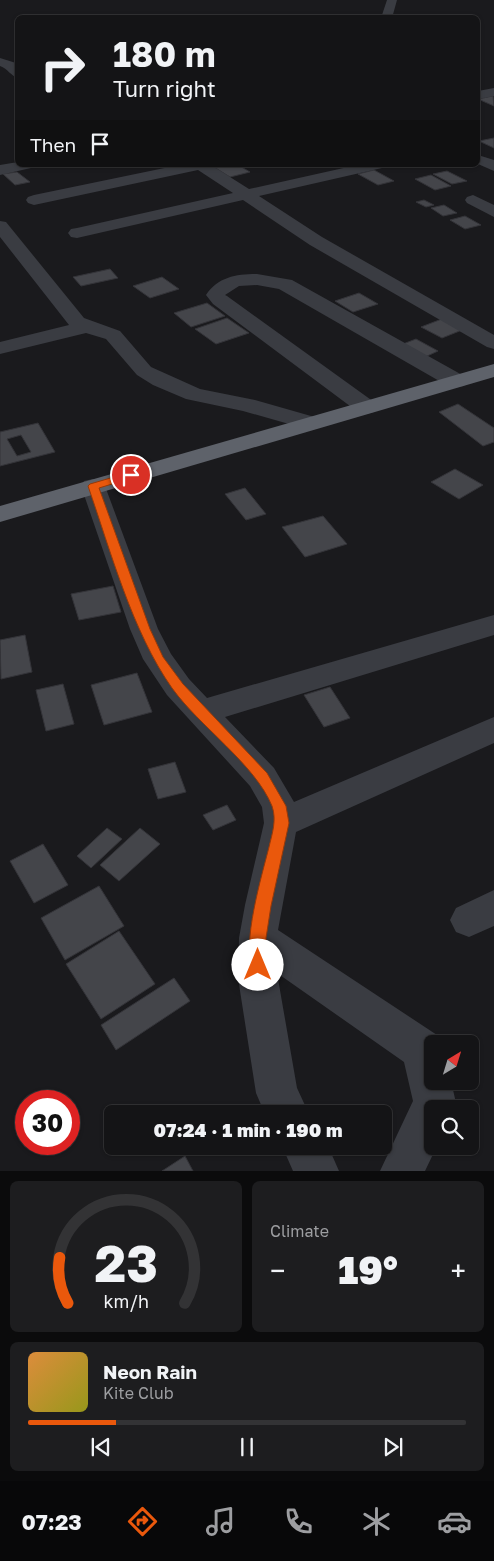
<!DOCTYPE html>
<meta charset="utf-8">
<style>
:root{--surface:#141416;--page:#1d1d1f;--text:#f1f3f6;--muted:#9d9ea1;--line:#333335;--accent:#ea580c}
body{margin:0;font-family:"Golos Text",sans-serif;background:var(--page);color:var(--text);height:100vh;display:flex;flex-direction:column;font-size:19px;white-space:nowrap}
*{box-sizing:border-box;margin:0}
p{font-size:16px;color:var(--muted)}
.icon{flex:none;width:28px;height:28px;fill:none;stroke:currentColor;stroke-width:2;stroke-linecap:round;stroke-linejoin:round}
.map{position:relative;height:1171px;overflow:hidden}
.details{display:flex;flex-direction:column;gap:10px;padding:10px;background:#0b0b0c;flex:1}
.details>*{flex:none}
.top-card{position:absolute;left:15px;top:15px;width:465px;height:152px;border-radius:8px;box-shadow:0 1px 4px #0004,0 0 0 1px var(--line);background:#141416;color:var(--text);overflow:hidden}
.needle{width:32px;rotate:38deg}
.controls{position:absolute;left:424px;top:1035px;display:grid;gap:10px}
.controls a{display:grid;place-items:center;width:55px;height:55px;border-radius:8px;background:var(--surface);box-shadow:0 1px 4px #0004,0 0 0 1px var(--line);font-size:25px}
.speed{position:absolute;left:15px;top:1090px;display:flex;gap:10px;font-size:25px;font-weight:700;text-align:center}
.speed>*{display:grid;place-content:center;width:65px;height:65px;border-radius:50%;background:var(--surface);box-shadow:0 1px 4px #0004,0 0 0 1px var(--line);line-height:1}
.speed .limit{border:8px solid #d22;background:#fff;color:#111}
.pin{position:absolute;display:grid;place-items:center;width:42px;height:42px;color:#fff;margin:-21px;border:2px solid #fff;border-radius:50%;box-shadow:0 1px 5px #0007}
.me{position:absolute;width:55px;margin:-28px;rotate:0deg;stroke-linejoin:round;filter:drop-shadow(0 0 4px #0008)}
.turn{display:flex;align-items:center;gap:18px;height:105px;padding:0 15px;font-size:22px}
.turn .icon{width:65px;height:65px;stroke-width:2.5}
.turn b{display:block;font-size:35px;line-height:42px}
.then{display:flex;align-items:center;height:48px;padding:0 15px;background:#0003;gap:10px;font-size:19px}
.big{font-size:38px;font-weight:800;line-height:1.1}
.details .widget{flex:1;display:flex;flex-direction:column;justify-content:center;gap:8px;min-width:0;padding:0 18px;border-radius:8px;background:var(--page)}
.details .dial{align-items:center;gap:0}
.dial svg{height:130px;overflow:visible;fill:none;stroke:var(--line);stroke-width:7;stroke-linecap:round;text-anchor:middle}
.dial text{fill:var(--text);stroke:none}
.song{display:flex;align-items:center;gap:15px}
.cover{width:60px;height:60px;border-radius:8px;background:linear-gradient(135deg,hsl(30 70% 55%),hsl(60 70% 35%))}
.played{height:5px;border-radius:2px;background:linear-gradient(90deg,var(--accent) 20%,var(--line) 20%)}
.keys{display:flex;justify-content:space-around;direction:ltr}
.heat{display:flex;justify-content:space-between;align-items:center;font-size:28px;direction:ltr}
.details .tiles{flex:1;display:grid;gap:10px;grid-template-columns:1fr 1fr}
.widget:last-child{grid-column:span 2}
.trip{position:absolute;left:104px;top:1105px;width:288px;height:50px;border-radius:8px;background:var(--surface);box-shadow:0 1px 4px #0004,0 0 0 1px var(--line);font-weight:800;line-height:50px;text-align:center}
.tab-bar{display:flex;height:80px;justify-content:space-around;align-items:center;background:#080809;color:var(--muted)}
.tab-bar .icon{width:35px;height:35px}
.tab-bar .active{color:var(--accent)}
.tab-bar b{font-size:22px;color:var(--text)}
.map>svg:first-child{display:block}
.building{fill:#44454a;stroke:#343439;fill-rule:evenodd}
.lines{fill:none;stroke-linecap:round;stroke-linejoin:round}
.minor{fill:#3a3c42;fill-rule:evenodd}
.trunk{fill:#5e626a;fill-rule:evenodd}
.route{fill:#ea580c;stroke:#983908}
</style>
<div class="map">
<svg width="494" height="1171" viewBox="0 0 494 1171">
<rect width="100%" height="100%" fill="#1a1a1d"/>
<path class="building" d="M493,96L494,106L478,99Z
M494,138V148L479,141Z
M221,165H238L250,172L230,177L214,167Z
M374,170L394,181L378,185L358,174Z
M447,171L467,181L452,184L433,174Z
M17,172L30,182L15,185L3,174Z
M431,175L451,186L435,190L415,179Z
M424,200L434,205L426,207L416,202Z
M444,205L457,213L443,216L431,208Z
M465,216L481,225L465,229L450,220Z
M110,269L118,278L81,286L73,277Z
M162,277L179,289L150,298L133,286Z
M359,293L378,304L353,312L335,301Z
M207,303L225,316L191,327L174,313Z
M447,317L467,328L442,338L421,327Z
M227,318L249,333L216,344L195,329Z
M416,339L438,351L425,357L403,344Z
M458,404L494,428V442L483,446L439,412Z
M38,423L55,452L0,466V432ZM21,435L31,452L17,456L7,439Z
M455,469L483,485L459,499L431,482Z
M245,488L266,514L246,520L225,494Z
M323,516L347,544L305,557L282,527Z
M113,586L121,612L79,620L71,594Z
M25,635L32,672L1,679L0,640Z
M137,673L152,712L104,725L91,685Z
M63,684L74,724L46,731L36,690Z
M330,687L350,718L324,727L304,695Z
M175,762L186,792L158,799L148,769Z
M227,805L236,820L213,830L203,815Z
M107,828L122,839L91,868L77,856Z
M140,828L160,844L119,881L100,865Z
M43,844L68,885L34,903L10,861Z
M99,886L124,926L65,960L41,918Z
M119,931L155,984L101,1019L66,964Z
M174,978L190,1001L116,1050L101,1025Z
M185,1156L193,1171H162Z"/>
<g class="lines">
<path class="minor" d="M387,0H397L392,18H381Z
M0,58L16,63L18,78C11,76 8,69 0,66Z
M494,88V96L478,99V91Z
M478,155L494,160V171L478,164Z
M18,162V165H34L31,168L0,175V165Z
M179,165H211L249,189L357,165H385L382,168L259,196L322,237L494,335V349L487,347L310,245L243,200L77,238L71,237L68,233L71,229L77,228L233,193L198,170L34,205L28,203L26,200L28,197L34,195Z
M473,195L494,205V217L467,203L465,200L467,197Z
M0,221L6,222L84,318L120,331L151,367L200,389L255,400L318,418L321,423L318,428L310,430L243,411L186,399L153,385L137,375L106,339L86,333L0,354V342L69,325L0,237Z
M257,274L292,280L464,376L467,381L464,386L456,387L448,386L279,289L257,285L239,286L225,295L227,296L374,402L377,407L374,412L366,414L358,412L213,304L206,295C218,277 236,274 257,274Z
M93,479L102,481L105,486L158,629L171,654L189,679L207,698L494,615V635L225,717L274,768L294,802L494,717V743L296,832L278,930L437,1035L440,1044H432V1081H451L456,1103L455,1109H432V1146H437L425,1171H380L413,1101L404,1062L277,973L297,1088L309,1114H265L256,1093L238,978L239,938L245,905L264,823L262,807L250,786L167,695L143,659L130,629L81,486L84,481Z
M494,890V926L469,937L456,932L450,920L456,908Z
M282,1146H328L339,1171H293Z"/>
<path class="trunk" d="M494,364V377L0,522V506Z"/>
</g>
<path class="route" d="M131,472L136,475L135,477L99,488L150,629L163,657L183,684L267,773L286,806L289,823L271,906L266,938V965L264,970L258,972L253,970C241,945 262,875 269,847C272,834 277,820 272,806C255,764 199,726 172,688C132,631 111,552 88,486L90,484Z"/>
</svg>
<div class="controls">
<a><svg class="needle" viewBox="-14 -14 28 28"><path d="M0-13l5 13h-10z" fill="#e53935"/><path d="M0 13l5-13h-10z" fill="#9d9ea1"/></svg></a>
<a><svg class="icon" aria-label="search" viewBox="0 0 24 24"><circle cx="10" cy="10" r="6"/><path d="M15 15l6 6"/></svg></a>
</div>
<div class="speed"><div class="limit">30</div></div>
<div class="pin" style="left:131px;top:475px;background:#d93025"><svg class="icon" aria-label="arrive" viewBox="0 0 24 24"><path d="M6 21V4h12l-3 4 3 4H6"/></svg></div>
<svg class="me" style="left:258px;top:965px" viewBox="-20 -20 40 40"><circle r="19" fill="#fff"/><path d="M0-13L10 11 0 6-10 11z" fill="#ea580c"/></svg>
<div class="trip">07:24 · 1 min · 190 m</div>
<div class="top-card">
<div class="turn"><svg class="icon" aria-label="right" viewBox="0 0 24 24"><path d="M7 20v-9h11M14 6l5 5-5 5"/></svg><div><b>180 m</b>Turn right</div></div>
<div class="then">Then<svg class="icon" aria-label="arrive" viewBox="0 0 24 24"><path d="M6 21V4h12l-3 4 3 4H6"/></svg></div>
</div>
</div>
<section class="details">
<div class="tiles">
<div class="widget dial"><svg viewBox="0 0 100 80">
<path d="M14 69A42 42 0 1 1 86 69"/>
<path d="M14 69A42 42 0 0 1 9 41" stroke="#ea580c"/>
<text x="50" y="56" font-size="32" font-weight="700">23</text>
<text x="50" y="72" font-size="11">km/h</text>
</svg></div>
<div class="widget"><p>Climate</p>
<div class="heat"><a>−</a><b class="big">19°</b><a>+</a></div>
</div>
<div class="widget">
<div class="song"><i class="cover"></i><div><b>Neon Rain</b><p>Kite Club</p></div></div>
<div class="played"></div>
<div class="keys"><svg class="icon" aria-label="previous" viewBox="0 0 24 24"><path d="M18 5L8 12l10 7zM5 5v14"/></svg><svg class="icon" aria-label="pause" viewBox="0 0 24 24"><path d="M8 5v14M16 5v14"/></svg><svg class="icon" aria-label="next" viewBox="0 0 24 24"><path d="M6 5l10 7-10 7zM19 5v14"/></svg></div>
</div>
</div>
</section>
<nav class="tab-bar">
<b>07:23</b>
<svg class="icon active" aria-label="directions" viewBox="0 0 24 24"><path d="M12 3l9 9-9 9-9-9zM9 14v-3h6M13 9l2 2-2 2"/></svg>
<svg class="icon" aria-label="music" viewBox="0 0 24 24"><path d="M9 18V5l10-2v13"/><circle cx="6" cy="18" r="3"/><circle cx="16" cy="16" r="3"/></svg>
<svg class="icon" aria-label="phone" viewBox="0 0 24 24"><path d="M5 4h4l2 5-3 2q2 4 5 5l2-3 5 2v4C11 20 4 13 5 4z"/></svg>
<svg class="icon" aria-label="climate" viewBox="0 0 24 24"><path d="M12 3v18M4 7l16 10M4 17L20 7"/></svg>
<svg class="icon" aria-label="car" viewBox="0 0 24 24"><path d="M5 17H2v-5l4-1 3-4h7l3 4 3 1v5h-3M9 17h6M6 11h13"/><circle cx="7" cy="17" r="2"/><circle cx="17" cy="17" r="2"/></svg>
</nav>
